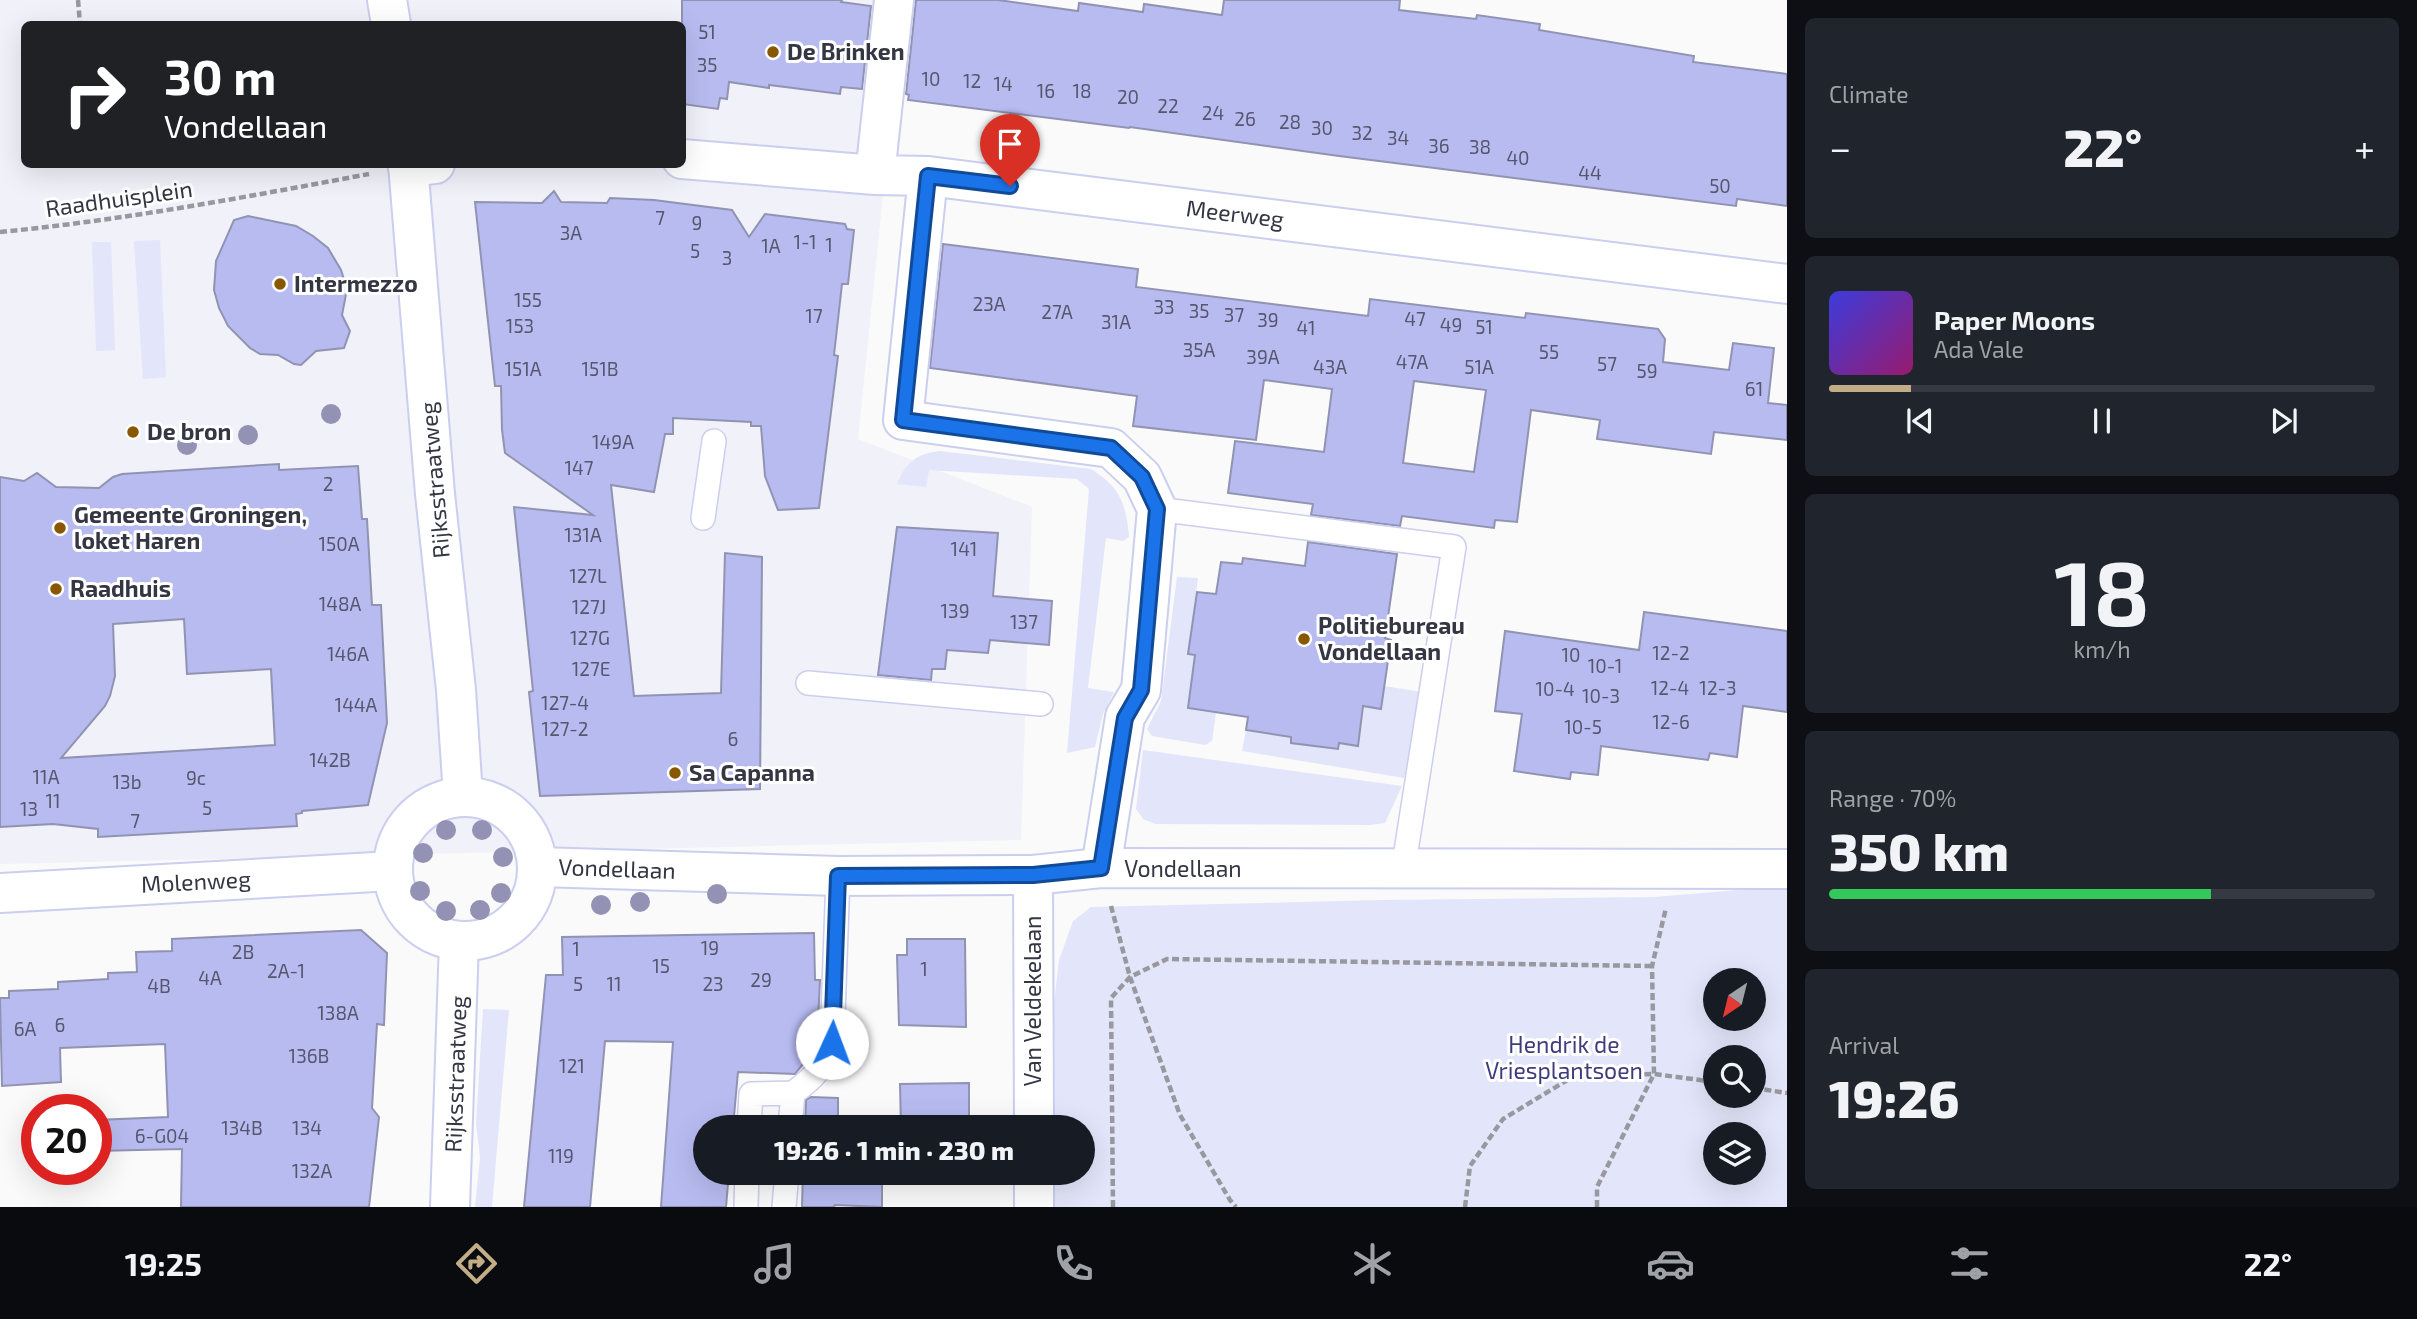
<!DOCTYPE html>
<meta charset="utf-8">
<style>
:root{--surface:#171b24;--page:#20242c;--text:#f1f3f6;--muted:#9ea1a6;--line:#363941;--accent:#c2ad87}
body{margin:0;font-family:"Exo 2",sans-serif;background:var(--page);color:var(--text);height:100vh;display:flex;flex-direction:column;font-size:26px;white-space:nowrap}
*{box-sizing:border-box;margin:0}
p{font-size:23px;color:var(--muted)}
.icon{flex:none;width:38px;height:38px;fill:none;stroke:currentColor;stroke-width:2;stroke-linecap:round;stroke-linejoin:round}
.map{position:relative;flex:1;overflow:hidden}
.sheet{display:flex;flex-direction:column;gap:18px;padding:18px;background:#0d0f14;width:630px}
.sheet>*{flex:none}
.top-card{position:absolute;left:21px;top:21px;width:665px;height:147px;border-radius:10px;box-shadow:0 7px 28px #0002;background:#202124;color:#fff;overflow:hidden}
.needle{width:46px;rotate:215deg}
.controls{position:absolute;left:1703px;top:968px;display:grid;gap:14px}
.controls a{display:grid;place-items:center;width:63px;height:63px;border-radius:50%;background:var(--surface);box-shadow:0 7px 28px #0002;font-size:35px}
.speed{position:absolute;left:21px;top:1094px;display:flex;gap:14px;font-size:35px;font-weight:700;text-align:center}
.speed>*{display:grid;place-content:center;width:91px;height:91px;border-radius:50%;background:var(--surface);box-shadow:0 7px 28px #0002;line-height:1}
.speed .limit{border:10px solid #d22;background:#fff;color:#111}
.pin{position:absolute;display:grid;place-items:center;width:60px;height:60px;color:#fff;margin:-72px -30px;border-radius:50% 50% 50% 0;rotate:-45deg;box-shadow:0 0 7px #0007}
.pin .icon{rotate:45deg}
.me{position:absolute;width:77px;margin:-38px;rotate:2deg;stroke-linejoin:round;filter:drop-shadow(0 0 5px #0008)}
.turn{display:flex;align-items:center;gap:24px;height:147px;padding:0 28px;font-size:32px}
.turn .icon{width:91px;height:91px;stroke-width:2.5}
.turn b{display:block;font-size:49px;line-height:60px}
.big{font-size:52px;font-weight:800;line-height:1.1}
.sheet .widget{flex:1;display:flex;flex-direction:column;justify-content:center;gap:10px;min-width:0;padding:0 24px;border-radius:10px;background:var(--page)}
.sheet .dial{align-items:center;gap:0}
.dial b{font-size:91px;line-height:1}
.song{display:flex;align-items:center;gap:21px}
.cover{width:84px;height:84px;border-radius:10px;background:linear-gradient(135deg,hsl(240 70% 55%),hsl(320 70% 35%))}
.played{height:7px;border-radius:4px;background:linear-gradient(90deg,var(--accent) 15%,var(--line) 15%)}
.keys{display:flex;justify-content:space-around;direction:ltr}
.heat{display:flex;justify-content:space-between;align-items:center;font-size:38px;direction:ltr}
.charge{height:10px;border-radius:5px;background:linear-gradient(90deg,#34c759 70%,var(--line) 0)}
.trip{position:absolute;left:693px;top:1115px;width:402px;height:70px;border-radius:35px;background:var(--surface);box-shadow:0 7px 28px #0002;font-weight:800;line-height:70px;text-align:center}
.dock{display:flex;height:112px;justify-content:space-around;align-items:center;background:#090b0e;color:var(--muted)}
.dock .icon{width:49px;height:49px}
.dock .on{color:var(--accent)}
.dock b{font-size:32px;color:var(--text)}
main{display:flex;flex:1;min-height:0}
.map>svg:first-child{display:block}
.built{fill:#f0f1f9;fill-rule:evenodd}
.green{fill:#e3e5fa;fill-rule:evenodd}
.building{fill:#b7bbf0;stroke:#9193b2;stroke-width:2;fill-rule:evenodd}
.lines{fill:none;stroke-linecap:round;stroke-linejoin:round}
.service-casing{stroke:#cbceef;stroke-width:26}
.minor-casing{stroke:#cbceef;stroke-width:42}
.tertiary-casing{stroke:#cbceef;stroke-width:42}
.secondary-casing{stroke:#cbceef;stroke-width:42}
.path{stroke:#98999f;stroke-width:4.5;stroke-dasharray:7 3.5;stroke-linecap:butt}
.service{stroke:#fff;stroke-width:23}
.minor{stroke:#fff;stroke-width:38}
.tertiary{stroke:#fff;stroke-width:38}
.secondary{stroke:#fff;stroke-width:38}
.tree{fill:#9392b5}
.route-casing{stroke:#114b97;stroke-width:18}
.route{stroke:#1a73e8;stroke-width:12}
.poi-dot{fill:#885700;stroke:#fff;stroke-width:2.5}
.labels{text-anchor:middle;stroke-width:6;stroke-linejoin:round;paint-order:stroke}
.number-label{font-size:19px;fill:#56576e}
.poi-label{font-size:23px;font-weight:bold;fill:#353643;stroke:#fff;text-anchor:start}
.street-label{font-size:23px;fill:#353643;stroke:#fff}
.park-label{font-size:23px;fill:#3e3c7c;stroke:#fff}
</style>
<main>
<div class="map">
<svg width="1787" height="1207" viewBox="0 0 1787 1207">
<rect width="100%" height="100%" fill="#fafafa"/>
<path class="built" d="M0,0H903L858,439L1032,507L1021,840L0,864ZM24,24H682V164H24Z"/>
<path class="green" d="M160,240L166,377L143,379L134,241Z
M92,242H111L115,350L96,351Z
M940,451L1091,469C1120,487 1126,503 1129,537L1123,541L1106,538L1088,688L1114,692L1103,714L1095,747L1067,753L1089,489L1077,479L929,470L926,487L897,484C906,462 916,454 940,451Z
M1177,577L1198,578L1188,653L1195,655L1188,708L1216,712L1212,741L1205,745L1152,736L1147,729L1161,701Z
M1384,686L1422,692L1404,778L1242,751L1246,730L1291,737V743H1339L1358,745L1363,706L1381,709Z
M1143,750L1402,786L1385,823L1370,825L1155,824L1143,819L1136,809Z
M1787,886V1207H1055V1173L1083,1172V1127H1055L1054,1004L1059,960L1073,921L1091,907L1381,900L1654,897ZM1715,980H1754V1018H1715ZM1715,1057H1754V1096H1715ZM1715,1134H1754V1172H1715Z
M483,1009L509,1010L492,1207H475L480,1158L476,1123Z"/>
<path class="building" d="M682,0H842L841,2L871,6L862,89L841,87L840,94L769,85V88L729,82L727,99L720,98L718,109L682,104Z
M916,0H998L1078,11L1079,3L1143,12L1144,4L1222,15L1224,0H1400L1399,10L1476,19L1477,15L1540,24L1539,30L1694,56L1693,62L1787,74V206L1737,199L1736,206L1339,156L1130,127L1129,128L908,100L909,95L906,94Z
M554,191L561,202L607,203L610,198L654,200L732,210L749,237L765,214L845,224L847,229L854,230L848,284H842L834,355L838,356L819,508L778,510L765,476L761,426H751V422L673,418V434H665L654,492L611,485L634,696L721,693L725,553L762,557L760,789L540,796L529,692L533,691L514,507L593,515L505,453L502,430L501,386H495L475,202L542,203Z
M248,216L296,226L313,236L328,248L341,270L347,289L342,315L350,331L344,348L316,351L301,365L294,364L278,355L260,354L250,348L228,326L219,308L214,290L216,261L234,220Z
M943,244L1138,269L1136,287L1368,316L1370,299L1525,318L1526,313L1658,329L1665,339L1663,362L1729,370L1733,343L1774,348L1768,403L1787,405V440L1714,432L1711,454L1597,439L1600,420L1531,410L1517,522L1495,520L1494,528L1402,516L1400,526L1311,515L1313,504L1228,493L1235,441L1324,452L1332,389L1264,380L1256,440L1133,426L1137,396L930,368ZM1414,381L1486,390L1474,472L1403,463Z
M279,464V470L358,466L362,519H367L372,605H381L387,723L368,805L302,811V813L296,814L297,826L98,837V829L53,824L0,827V477L24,481L37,473L56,487L99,488L113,477L122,474ZM184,619L187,674L271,669L275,745L61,758L105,706L110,696L115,676L113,624Z
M897,527L998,533L993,596L1052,601L1049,645L990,640L988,653L947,650L945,669H932L931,680L878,675Z
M1308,542L1397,554L1385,638L1391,640L1381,709L1363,706L1358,746L1339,743L1338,749L1291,743V737L1246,730L1248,717L1188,708L1195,655L1188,654L1197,592L1216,594L1221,562L1242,564L1243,558L1305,566Z
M1644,612L1787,631V712L1743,706L1737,757L1710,753L1708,760L1601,746L1598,775L1571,772L1570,779L1514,771L1522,714L1495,711L1505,631L1639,650Z
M361,930L387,953L384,1025L377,1024L372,1108L379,1117L369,1207H181L182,1149L96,1151V1120L168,1117L165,1044L60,1048L61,1082L2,1086L0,998H9V991L58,989V982L108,979V973L137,972L136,952L172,951V939Z
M814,933L815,980H820L817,1042L812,1053L795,1074L738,1072L733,1127H705V1172H729L726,1207H661L673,1042L605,1041L590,1207H524L546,975H563L562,937Z
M907,939H965L966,1027L899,1025L897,955H907Z
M969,1083V1127H901L900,1084Z
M811,1097L838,1098V1127H805L806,1100Z
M803,1172H882V1207L835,1205L834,1207H802Z"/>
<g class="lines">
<defs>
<path id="service" d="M1157,509L1454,547L1403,870
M703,518L714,441
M808,683L1041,704
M793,1093C815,1077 822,1069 832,1043L838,876
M749,1127L751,1094L793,1093L790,1127
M746,1207L747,1172
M784,1207L787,1172"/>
<path id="minor" d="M682,159L875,175L928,176L1787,284
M408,167L435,164
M875,175L894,0
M928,176L903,420L1111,448L1142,477L1157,509L1141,690L1125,717L1101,868
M1033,875L1034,1127
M1034,1172V1207"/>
<path id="tertiary" d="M538,867L838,876L1033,875L1101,868L1787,869
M0,893L393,871"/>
<path id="secondary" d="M387,0L391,24
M408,164L435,494L456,690L463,796
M393 869a72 72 0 1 1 144 0a72 72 0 1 1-144 0Z
M450,1207L459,941"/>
</defs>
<use href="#service" class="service-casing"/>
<use href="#minor" class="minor-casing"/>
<use href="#tertiary" class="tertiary-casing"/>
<use href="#secondary" class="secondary-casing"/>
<path class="path" d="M78,0L80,24
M0,232C124,220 246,197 369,174
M1111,906L1130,977L1180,1115L1230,1200L1236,1207
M1754,1088L1787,1093
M1113,1207L1111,998L1130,977L1167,959L1652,966
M1465,1207L1470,1166L1503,1119L1574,1076L1654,1074L1715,1082
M1597,1207V1187L1654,1074L1652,966L1666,908"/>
<use href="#service" class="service"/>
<use href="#minor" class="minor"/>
<use href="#tertiary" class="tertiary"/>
<use href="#secondary" class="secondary"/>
</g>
<g class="tree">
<circle cx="331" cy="414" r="10"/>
<circle cx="248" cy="435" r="10"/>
<circle cx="187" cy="445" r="10"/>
<circle cx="446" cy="830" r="10"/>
<circle cx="482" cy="830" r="10"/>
<circle cx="423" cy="853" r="10"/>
<circle cx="503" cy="857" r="10"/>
<circle cx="420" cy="891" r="10"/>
<circle cx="501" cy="893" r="10"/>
<circle cx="717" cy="894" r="10"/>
<circle cx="640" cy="902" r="10"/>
<circle cx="601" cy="905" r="10"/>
<circle cx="480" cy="910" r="10"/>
<circle cx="446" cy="911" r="10"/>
</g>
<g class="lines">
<defs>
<path id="route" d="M832,1043L838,876L1033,875L1101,868L1125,718L1141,690L1157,509L1142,477L1111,448L903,420L928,176L1010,186"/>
</defs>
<use href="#route" class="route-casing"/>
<use href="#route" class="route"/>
</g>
<g class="poi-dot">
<circle cx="773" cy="52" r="7"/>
<circle cx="280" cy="284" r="7"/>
<circle cx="133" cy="432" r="7"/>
<circle cx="60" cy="528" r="7"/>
<circle cx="56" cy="589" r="7"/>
<circle cx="1304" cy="639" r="7"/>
<circle cx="675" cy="773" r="7"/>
</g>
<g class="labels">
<g class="number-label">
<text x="707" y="39">51</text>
<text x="707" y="72">35</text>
<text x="931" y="86">10</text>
<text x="972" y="88">12</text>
<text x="1003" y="91">14</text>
<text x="1046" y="98">16</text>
<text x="1082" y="98">18</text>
<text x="1128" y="104">20</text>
<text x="1168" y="113">22</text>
<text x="1213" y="120">24</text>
<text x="1245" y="126">26</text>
<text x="1290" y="129">28</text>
<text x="1322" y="135">30</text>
<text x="1362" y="140">32</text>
<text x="1398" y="145">34</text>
<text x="1439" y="153">36</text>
<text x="1480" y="154">38</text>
<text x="1518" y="165">40</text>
<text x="1590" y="180">44</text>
<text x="1720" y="193">50</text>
<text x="660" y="225">7</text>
<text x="697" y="230">9</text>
<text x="571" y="240">3A</text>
<text x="805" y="249">1-1</text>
<text x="829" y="252">1</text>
<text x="771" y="253">1A</text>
<text x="695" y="258">5</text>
<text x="727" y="265">3</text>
<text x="528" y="307">155</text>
<text x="989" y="311">23A</text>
<text x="1164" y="314">33</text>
<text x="1199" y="318">35</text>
<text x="1057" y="319">27A</text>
<text x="1234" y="322">37</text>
<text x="814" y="323">17</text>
<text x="1415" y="326">47</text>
<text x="1268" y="327">39</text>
<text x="1116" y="329">31A</text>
<text x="1451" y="332">49</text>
<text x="520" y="333">153</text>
<text x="1484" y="334">51</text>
<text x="1306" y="335">41</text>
<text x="1199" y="357">35A</text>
<text x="1549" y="359">55</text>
<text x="1263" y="364">39A</text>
<text x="1412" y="369">47A</text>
<text x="1607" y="371">57</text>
<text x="1330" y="374">43A</text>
<text x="1479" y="374">51A</text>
<text x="523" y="376">151A</text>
<text x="600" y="376">151B</text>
<text x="1647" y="378">59</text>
<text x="1754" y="396">61</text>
<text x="613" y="449">149A</text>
<text x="579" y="475">147</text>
<text x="328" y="491">2</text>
<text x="583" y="542">131A</text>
<text x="339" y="551">150A</text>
<text x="964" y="556">141</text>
<text x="588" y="583">127L</text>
<text x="340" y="611">148A</text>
<text x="589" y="614">127J</text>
<text x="955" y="618">139</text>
<text x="1024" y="629">137</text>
<text x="590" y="645">127G</text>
<text x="1671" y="660">12-2</text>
<text x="348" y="661">146A</text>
<text x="1571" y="662">10</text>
<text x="1605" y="673">10-1</text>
<text x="591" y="676">127E</text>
<text x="1670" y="695">12-4</text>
<text x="1718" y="695">12-3</text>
<text x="1555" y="696">10-4</text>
<text x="1601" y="703">10-3</text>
<text x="565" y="710">127-4</text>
<text x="356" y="712">144A</text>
<text x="1671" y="729">12-6</text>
<text x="1583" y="734">10-5</text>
<text x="565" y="736">127-2</text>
<text x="733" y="746">6</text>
<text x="330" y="767">142B</text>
<text x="46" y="784">11A</text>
<text x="196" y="785">9c</text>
<text x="127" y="789">13b</text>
<text x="53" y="808">11</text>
<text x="207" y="815">5</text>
<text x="29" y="816">13</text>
<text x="135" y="828">7</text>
<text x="710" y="955">19</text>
<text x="576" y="956">1</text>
<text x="243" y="959">2B</text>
<text x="661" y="973">15</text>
<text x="924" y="976">1</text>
<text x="286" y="978">2A-1</text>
<text x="210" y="985">4A</text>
<text x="761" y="987">29</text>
<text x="578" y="991">5</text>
<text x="614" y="991">11</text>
<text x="713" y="991">23</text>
<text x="159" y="993">4B</text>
<text x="338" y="1020">138A</text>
<text x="60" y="1032">6</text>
<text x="25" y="1036">6A</text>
<text x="309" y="1063">136B</text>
<text x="572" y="1073">121</text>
<text x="242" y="1135">134B</text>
<text x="307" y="1135">134</text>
<text x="162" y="1143">6-G04</text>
<text x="561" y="1163">119</text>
<text x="312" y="1178">132A</text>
</g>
<g class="poi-label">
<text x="787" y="60">De Brinken</text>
<text x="294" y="292">Intermezzo</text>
<text x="147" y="440">De bron</text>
<text x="74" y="523">Gemeente Groningen,<tspan x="74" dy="26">loket Haren</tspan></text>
<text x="70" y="597">Raadhuis</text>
<text x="1318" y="634">Politiebureau<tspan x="1318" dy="26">Vondellaan</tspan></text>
<text x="689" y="781">Sa Capanna</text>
</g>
<g class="street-label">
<text transform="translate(119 199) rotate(-8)" y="8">Raadhuisplein</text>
<text transform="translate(1235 214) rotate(7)" y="8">Meerweg</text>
<text transform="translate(435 480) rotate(-95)" y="8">Rijksstraatweg</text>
<text transform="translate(617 869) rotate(2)" y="8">Vondellaan</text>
<text x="1183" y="877">Vondellaan</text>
<text transform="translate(196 882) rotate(-3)" y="8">Molenweg</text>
<text transform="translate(1033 1001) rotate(-90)" y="8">Van Veldekelaan</text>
<text transform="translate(456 1074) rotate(-88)" y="8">Rijksstraatweg</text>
</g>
<g class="park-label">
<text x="1564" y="1053">Hendrik de<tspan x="1564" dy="26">Vriesplantsoen</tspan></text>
</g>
</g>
</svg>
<div class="controls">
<a><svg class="needle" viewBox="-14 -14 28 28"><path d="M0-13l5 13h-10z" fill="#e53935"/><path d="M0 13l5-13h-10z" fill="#9ea1a6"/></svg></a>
<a><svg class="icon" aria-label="search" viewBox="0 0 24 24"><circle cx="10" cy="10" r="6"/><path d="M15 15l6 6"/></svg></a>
<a><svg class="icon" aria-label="layers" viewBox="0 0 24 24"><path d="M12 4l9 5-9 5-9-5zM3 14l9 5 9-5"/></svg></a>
</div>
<div class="speed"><div class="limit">20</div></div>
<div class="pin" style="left:1010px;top:186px;background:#d93025"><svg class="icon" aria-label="arrive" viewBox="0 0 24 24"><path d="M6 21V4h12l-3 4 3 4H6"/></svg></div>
<svg class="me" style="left:832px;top:1043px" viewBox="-20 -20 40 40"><circle r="19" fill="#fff"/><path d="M0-13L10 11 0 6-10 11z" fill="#1a73e8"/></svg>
<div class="trip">19:26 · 1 min · 230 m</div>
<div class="top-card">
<div class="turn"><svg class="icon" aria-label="right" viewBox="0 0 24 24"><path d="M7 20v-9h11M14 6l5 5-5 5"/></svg><div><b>30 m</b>Vondellaan</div></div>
</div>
</div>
<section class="sheet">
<div class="widget"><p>Climate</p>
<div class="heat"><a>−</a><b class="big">22°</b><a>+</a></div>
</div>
<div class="widget">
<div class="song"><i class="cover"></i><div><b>Paper Moons</b><p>Ada Vale</p></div></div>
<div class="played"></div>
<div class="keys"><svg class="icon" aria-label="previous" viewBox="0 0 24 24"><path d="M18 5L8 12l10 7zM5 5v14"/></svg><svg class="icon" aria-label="pause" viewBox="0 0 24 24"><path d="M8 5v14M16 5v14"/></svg><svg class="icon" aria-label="next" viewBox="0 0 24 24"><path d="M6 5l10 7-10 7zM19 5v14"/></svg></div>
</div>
<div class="widget dial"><b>18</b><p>km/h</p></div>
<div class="widget"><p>Range · 70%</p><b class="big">350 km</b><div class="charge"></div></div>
<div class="widget"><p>Arrival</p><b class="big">19:26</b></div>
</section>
</main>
<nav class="dock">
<b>19:25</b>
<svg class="icon on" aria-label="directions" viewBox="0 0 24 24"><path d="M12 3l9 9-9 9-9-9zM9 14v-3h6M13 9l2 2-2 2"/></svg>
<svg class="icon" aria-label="music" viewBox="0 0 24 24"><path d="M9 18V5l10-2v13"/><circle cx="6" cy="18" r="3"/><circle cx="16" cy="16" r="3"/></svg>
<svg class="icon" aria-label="phone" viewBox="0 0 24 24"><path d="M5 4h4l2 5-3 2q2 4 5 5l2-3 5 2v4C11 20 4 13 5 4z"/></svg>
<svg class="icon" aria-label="climate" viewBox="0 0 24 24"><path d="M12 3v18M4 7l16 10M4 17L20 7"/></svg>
<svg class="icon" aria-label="car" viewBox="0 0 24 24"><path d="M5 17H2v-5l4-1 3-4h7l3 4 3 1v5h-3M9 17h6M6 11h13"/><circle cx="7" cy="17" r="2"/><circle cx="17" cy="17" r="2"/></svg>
<svg class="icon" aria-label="filters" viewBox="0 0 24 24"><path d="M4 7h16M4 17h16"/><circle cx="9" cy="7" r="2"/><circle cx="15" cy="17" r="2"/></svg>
<b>22°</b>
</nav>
